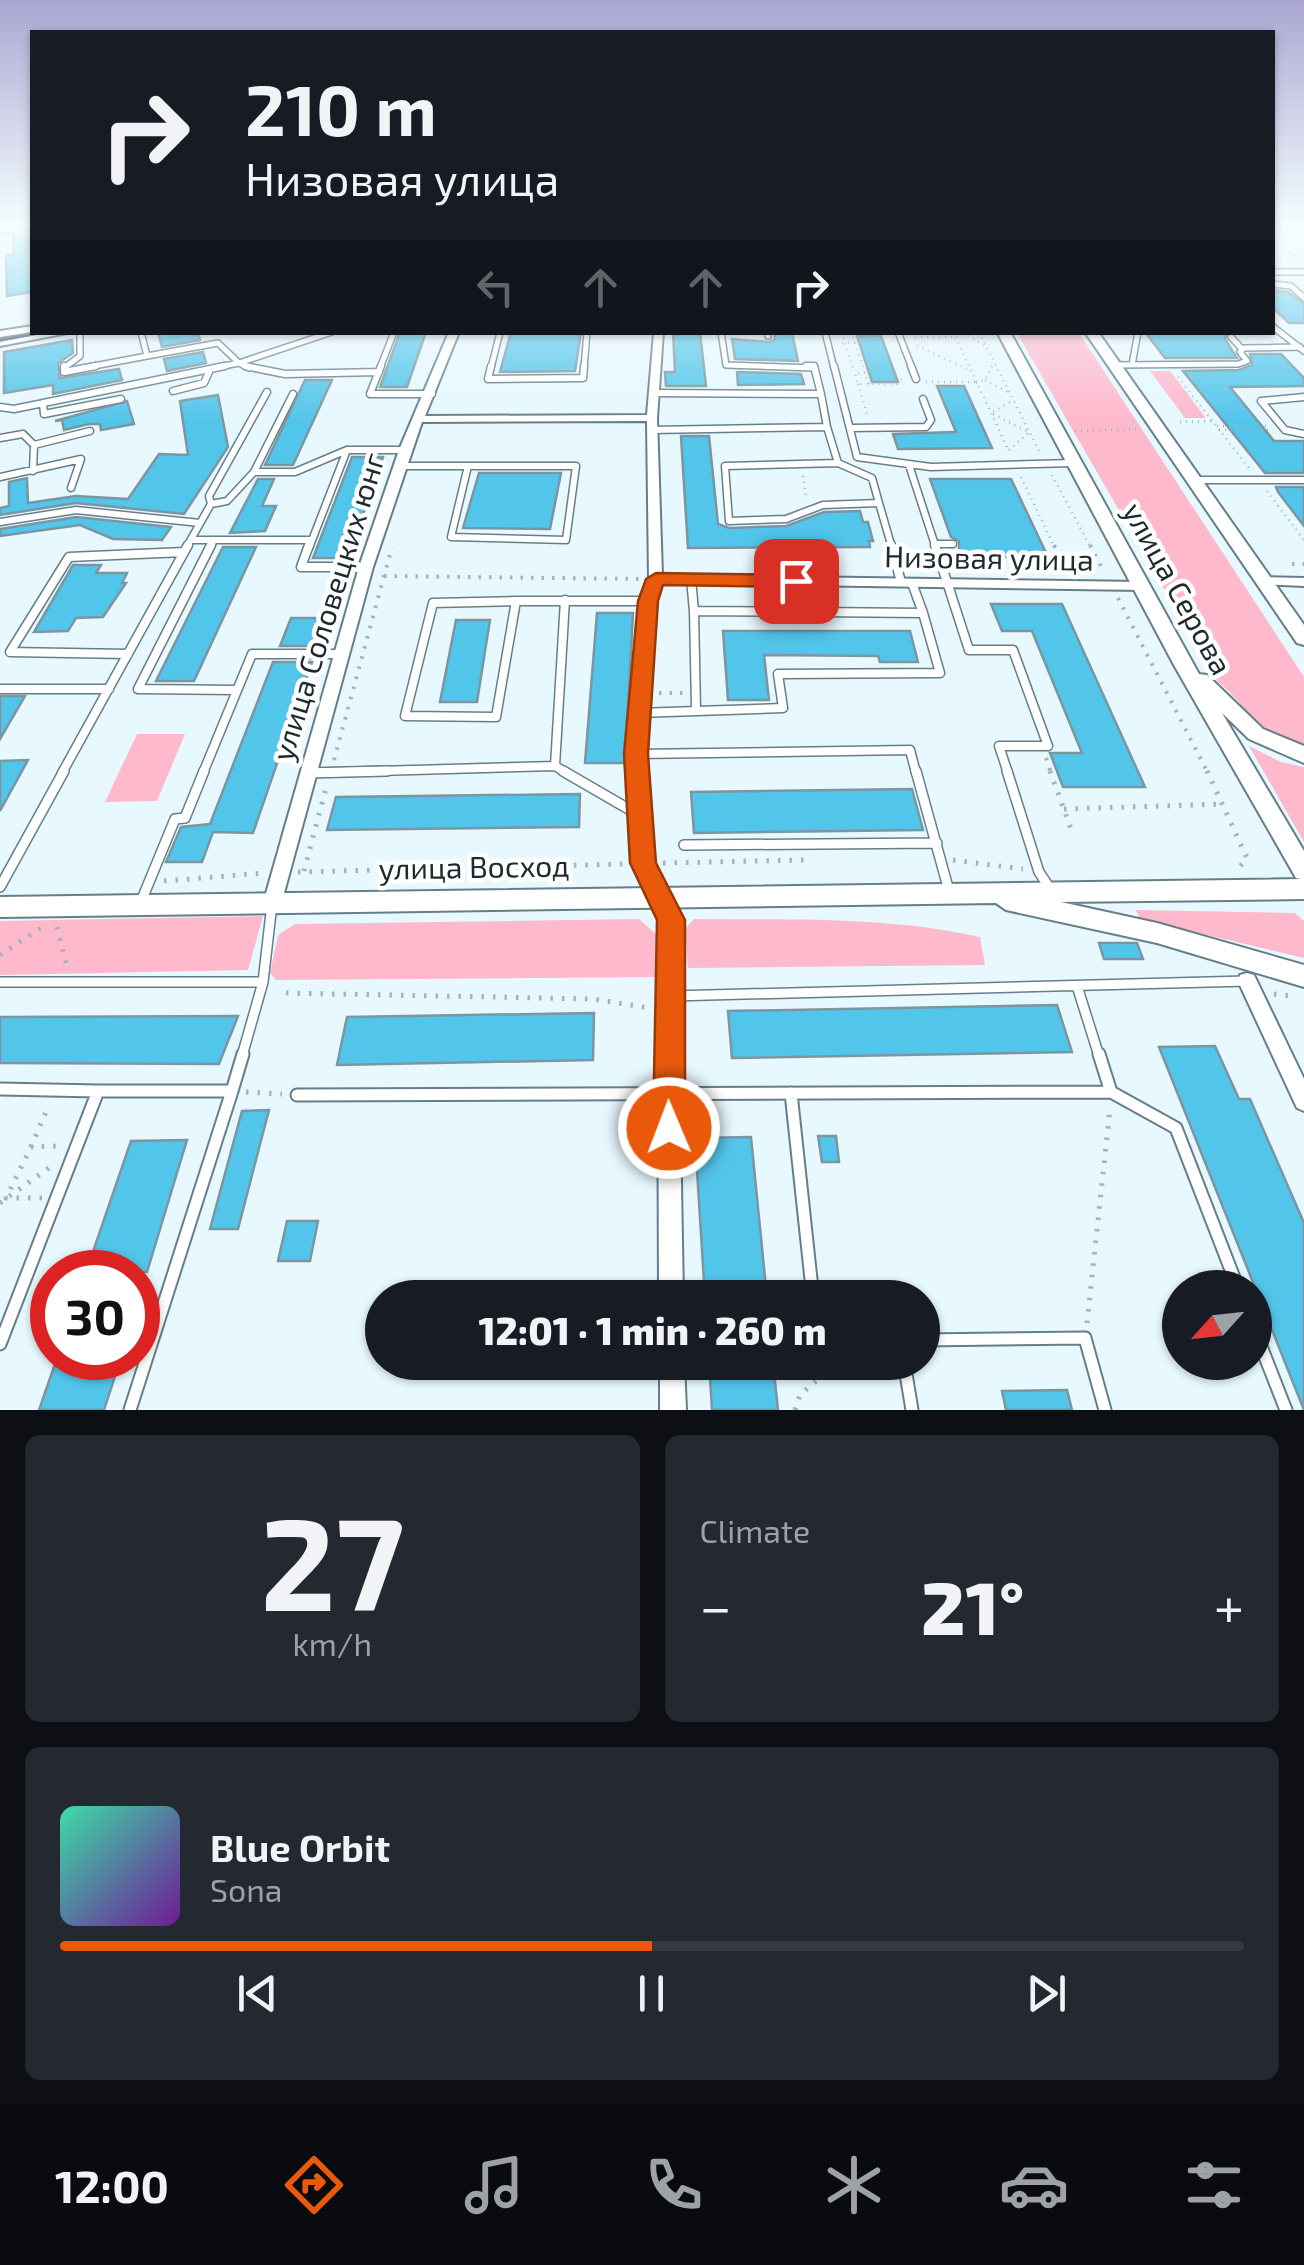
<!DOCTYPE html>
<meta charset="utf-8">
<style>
:root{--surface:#171b24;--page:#242831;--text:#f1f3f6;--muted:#9ea1a6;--line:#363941;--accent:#ea580c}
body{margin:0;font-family:"Exo 2",sans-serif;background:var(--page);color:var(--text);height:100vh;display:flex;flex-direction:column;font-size:38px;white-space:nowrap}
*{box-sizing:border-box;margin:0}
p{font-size:32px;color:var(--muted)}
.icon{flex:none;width:55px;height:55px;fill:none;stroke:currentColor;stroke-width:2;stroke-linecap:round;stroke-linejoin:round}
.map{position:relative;height:1410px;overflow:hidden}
.panel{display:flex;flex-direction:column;gap:25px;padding:25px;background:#0d0f14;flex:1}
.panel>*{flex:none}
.top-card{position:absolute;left:30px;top:30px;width:1245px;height:305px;border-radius:0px;box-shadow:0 2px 8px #0004;background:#171b24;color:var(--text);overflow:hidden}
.needle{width:65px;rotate:243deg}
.fabs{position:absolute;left:1162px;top:1270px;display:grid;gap:20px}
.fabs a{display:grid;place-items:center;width:110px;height:110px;border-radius:50%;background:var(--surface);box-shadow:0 2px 8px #0004;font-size:50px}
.speed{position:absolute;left:30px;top:1250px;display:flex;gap:20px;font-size:50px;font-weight:700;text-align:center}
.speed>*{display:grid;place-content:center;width:130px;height:130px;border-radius:50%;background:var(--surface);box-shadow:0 2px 8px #0004;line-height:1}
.speed .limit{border:15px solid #d22;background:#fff;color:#111}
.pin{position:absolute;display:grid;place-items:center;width:85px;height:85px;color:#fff;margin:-42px;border-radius:20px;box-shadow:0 5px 15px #0006}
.me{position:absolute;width:110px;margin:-55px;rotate:359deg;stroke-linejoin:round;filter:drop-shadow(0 0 8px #0008)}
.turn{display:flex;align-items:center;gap:35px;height:210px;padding:0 50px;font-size:45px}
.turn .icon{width:130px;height:130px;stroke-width:2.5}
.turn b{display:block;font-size:70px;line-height:85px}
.lanes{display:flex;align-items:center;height:95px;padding:0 50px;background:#0003;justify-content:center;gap:50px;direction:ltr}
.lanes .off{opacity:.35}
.big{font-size:75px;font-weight:800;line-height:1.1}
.panel .widget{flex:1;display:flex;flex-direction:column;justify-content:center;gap:15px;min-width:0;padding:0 35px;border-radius:15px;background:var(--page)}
.panel .dial{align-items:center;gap:0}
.dial b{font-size:130px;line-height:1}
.song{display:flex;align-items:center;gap:30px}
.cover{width:120px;height:120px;border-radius:15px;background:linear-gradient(135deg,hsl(160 70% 55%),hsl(280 70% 35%))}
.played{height:10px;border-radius:5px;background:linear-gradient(90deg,var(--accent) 50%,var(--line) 50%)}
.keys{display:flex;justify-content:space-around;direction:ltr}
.heat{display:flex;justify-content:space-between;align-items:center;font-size:55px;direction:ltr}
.panel .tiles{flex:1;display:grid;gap:25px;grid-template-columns:1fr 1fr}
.widget:last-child{grid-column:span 2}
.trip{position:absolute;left:365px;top:1280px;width:575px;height:100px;border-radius:50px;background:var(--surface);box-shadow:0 2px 8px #0004;font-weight:800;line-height:100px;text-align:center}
.tab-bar{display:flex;height:160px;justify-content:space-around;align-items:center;background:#090b0e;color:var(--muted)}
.tab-bar .icon{width:70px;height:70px}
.tab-bar .active{color:var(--accent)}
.tab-bar b{font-size:45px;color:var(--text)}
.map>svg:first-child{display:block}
.green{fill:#ffb9cd}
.building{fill:#52c5eb;stroke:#7b96a0;stroke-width:2.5}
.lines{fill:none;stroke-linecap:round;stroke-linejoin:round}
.service-far4-casing{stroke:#657f89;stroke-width:8}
.service-far3-casing{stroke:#657f89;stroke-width:9}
.service-far2-casing{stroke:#657f89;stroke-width:11}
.service-far1-casing{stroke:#657f89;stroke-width:12}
.service-casing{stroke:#657f89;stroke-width:15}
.pedestrian-casing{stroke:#657f89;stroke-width:4}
.minor-casing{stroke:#657f89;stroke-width:4}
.tertiary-casing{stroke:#657f89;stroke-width:4}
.path-far2{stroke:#a4b3b9;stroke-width:2.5;stroke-dasharray:1 5;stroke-linecap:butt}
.path-far1{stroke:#a4b3b9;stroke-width:4;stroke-dasharray:2.5 8;stroke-linecap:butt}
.path{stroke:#a4b3b9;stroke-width:5;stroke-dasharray:2.5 9;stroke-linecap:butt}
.service-far4{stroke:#fff;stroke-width:5}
.service-far3{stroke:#fff;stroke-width:6}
.service-far2{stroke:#fff;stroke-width:8}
.service-far1{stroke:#fff;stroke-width:9}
.service{stroke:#fff;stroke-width:11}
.pedestrian{fill:#fff;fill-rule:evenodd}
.minor{fill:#fff;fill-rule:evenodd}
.tertiary{fill:#fff;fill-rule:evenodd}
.tram{stroke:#4b575c;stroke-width:2.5}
.route{fill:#ea580c;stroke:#983908;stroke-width:2.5}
.labels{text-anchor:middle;stroke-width:9;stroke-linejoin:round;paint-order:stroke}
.street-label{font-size:30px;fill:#1f2a2e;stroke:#fff}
</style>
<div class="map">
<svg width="1304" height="1410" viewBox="0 0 1304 1410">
<rect width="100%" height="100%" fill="#e7f8ff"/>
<path class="green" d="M1017,333H1079L1304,677V747C1257,741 1250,706 1217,681Z
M1150,371H1170L1206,418H1185Z
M137,734H185L157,801L105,802Z
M1249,746L1281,762L1304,767V842Z
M1136,910L1295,913L1304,921V958L1140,919Z
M263,916L248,970L0,975V921Z
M639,919L659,937L658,977L276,980L270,973L278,935L295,924Z
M694,919C789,920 887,916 980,937L985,965L688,968L685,929Z"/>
<path class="building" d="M30,234L32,292L7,296L6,255L14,254L13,235Z
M1272,290L1288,292L1304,304V323H1289L1272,307Z
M158,332H198L200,340L162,347Z
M400,332H426L407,387H380Z
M511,332H581L575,371L500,372Z
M673,332H700L706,386H666L665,372H675Z
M1145,332H1227L1225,339L1237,358H1165Z
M774,333H792L798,361L735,359L732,339L769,342L775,339Z
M857,336H881L898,382H872Z
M72,340L73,353L58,363L60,378L119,369L122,380L53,394V385L4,393V352Z
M203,352L206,363L167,371L164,359Z
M1250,354H1281L1304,378V386L1230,387L1274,441H1304V473H1265L1183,371L1239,370L1252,365Z
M737,372L801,374L804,384L738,385Z
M305,380H332L293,465H265Z
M937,386H964L992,448L898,449L893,434L956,432Z
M218,395L228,447L184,514L76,503L0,515V508L9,506V482L27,478L28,503L76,496L128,499L159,454L188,455L180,401Z
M127,401L134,424L101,430L100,424H89L64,430L62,420L55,421Z
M681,436H709L718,524L729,528L786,526L824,512L860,511L863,522H868L873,541H869L870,547L688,548Z
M352,457H383L348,558H313Z
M479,473H561L550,529L463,528Z
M258,479H274L262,506H276L265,531L230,533Z
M930,479H1011L1048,557H959V541L951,537Z
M1276,487H1304V526L1278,492Z
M76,517L171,527L162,540L113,539L80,525L0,536V529Z
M223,547H256L194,681H156Z
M73,565H101L96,573H127L122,583H126L103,617L76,618L68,631L34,632Z
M991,604H1062L1145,787H1063L1050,753H1082L1032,631H1002Z
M597,613H633L625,763H585Z
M291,618H322L312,646H280Z
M456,620H490L477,702H440Z
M723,631H910L918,662H880L878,656L764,655L769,700H728Z
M273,662H312L253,833L213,832L202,862H166L181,827L210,824Z
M0,696H25L0,739Z
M28,760L0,811V761Z
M912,789L923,830L694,833L691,792Z
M580,794L579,827L327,830L336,797Z
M1099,943H1137L1143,959H1104Z
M1057,1005L1072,1052L732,1058L728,1011Z
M594,1013L593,1060L337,1065L347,1017Z
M238,1016L219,1064L0,1063V1017Z
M1215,1046L1239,1099H1250L1304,1223V1410L1159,1047Z
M269,1110L238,1229H210L242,1111Z
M818,1136H836L839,1162H822Z
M751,1137L767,1298H705L695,1138Z
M187,1140L147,1272H86L131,1141Z
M287,1221H318L310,1261H278Z
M57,1358H121L104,1410H39Z
M709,1362H773L778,1410H712Z
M1067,1390L1072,1410H1006L1002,1391Z"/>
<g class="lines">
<defs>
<path id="service-far4" d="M4,224V230L32,227
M1272,272H1304
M1272,284L1291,286L1304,298
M1272,326L1304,351
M141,332L147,356L218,343L239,363L332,332
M721,332L726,365L815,368
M767,332L768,336
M825,332L834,368
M898,332L912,368
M1231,337L1242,349
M1115,365L1238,364L1247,361L1240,352L1244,348L1300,347
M1132,365L1138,332
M64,368L80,356V332
M83,368L147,356
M213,368L239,363L249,368
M380,368L394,332
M491,368L500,332
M584,368L587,332"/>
<path id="service-far3" d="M64,366V372L96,366
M245,366L285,374L379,372
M381,366L370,394H432
M491,366L488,379L583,378L584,366
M806,366H814L821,394
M834,366L857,457L931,467L1073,463
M911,366L916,379
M173,391L204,383L209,372
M653,393L821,394L827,427
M1304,397L1261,401L1285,430L1304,434
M43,403L44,414L121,399
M0,407L14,409L225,366
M850,428L926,427L931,420L923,399
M652,430L827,427L838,463L725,466L729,521L786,519L823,505L879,503L892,548
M0,438L23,434L34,445L33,471
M34,445L90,431
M838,463L872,478L879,503
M909,465L936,548
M400,466H468
M468,466H576L566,540L451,537Z
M254,472L293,394
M0,477L81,459L71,488
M1195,480H1304
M211,504L227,501L254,472H295L347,450H405
M0,522L76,510L200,523
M191,540H311
M935,544H953
M186,548L211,504L209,496L267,392
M210,548L214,540
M309,548L347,450"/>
<path id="service-far2" d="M211,545L138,689L237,690
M309,545L301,567H366
M891,545L901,582
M935,545L969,650H1013L1048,746H999L1008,773
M691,579L694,611
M912,583L923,613
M516,601L496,717L405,716L433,603Z
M516,601H648
M128,654L10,652L69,557L184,552
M0,689H109
M638,713L783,708L778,674L940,673L923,613L694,611L696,709
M636,754L910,750L916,773
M555,766L565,600
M62,773L188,545
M203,773L252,654H339
M307,773L555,766L567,773"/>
<path id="service-far1" d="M563,771L639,815
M916,771L949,891
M1007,771L1039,872L1049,887
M307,773L387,771
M684,845L937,843
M0,887L64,771
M140,904L175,819L185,818L204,771
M0,982H263
M1077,986L1099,1056
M672,996L1247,981
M242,1056L263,982L272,904"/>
<path id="service" d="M1099,1054L1111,1092L1176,1128L1238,1288
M0,1089L98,1091
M791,1093L813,1298
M297,1095L1111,1092
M1255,1331L1286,1410
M922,1340L1085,1338L1105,1410
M0,1344L98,1091H232L243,1054
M904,1362L912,1410
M130,1410L232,1091"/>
<path id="pedestrian" d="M52,332H73L0,346V342Z"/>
<path id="minor" d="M32,326V332L0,337V331Z
M449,332H459L425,416L647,415L654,333L663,332L657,418L662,575L1142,582L1149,586L1142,590L661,583L655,601L644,754L652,863L680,920L678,1011L683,1298H659L658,1011L662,920L634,863L628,754L641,601L649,579L647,421L422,422L373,567L281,904L278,909L272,911L266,909L263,904L359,567L399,450Z
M1264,577L1304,578V586L1259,584L1257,581L1259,578Z
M1247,973L1254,975L1304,1079V1111L1297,1108L1238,981L1240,975Z
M660,1362H684L686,1410H660Z"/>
<path id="tertiary" d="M997,332H1010L1199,674L1207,675L1263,729L1304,746V763L1249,739L1222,713L1304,851V899L1061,902L1157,923L1304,965V987L1157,943L1006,910L996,903L0,917V897L1301,879L1296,878L1174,665Z
M1085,332H1098L1304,625V645L1297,643Z"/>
</defs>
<use href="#service-far4" class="service-far4-casing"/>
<use href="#service-far3" class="service-far3-casing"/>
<use href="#service-far2" class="service-far2-casing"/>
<use href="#service-far1" class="service-far1-casing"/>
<use href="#service" class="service-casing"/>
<use href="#pedestrian" class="pedestrian-casing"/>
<use href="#minor" class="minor-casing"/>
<use href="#tertiary" class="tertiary-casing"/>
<path class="path-far2" d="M0,239V260
M1272,245L1294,255L1284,258
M842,332L854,372
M953,332L1009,451
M963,332L985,346
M979,332L1040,453
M915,337H955L964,332
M842,343H855L853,337H887
M855,343L869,384
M917,346L970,370
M865,373H855L858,384H897L901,379
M1178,377L1249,468
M985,380L1008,392
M926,382H976
M976,383L985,380L994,362
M858,384L867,414
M1180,422L1213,421
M1217,426H1267
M1219,430H1270
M1075,431L1140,429
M1009,450L1029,432L991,413L1012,401
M1052,475L1091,548
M803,476L806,496
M1021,477L1055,548
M1267,491L1304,540"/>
<path class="path-far1" d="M1054,545L1064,566H1100
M1090,545L1104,572
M1292,564H1304
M384,576L639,579
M1118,598L1208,773
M659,693H685
M1046,758L1051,773
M334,760L392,547"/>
<path class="path" d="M1050,771L1071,829
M1207,771L1247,858L1237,870
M1064,809L1224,804
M953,860L1023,869
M663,863L804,860
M304,871L326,788
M298,872L624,864
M164,881L264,873
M57,927L67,966
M0,955L42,927
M286,993L593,999L650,1008
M1274,994L1294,996
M246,1092L282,1094
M31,1147L49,1105
M42,1198H6L31,1147L59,1146
M0,1203L53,1165
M1087,1323L1110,1109
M795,1410L800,1395L838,1362"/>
<use href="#service-far4" class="service-far4"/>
<use href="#service-far3" class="service-far3"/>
<use href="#service-far2" class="service-far2"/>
<use href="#service-far1" class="service-far1"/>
<use href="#service" class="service"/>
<use href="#pedestrian" class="pedestrian"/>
<use href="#minor" class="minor"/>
<use href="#tertiary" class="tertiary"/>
<path class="tram" d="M0,340L46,332"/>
</g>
<linearGradient id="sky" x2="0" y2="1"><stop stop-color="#aaa6d1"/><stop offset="0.53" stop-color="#f4fcff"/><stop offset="1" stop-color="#f4fcff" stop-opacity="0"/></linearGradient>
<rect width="1304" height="422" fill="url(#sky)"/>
<path class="route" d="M656,573L796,575L806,581L796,587L663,585L658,601L648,754L656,863L685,920V1128L681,1139L669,1143L658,1139L653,1128L657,920L630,863L624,754L638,601L646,579Z"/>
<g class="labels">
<g class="street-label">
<text transform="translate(989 559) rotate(1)" y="10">Низовая улица</text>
<text transform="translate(1177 589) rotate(61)" y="10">улица Серова</text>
<text transform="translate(329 607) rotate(-73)" y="10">улица Соловецких юнг</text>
<text transform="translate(474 868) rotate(-1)" y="10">улица Восход</text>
</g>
</g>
</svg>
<div class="fabs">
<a><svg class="needle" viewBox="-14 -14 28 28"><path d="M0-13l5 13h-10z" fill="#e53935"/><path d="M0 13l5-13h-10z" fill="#9ea1a6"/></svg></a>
</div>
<div class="speed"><div class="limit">30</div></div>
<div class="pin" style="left:796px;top:581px;background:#d93025"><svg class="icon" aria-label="arrive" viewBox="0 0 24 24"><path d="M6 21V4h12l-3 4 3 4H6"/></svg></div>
<svg class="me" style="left:669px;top:1128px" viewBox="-20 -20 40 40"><circle r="17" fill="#ea580c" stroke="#fff" stroke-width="3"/><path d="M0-11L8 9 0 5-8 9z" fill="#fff"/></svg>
<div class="trip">12:01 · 1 min · 260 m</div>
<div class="top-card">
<div class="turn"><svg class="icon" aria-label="right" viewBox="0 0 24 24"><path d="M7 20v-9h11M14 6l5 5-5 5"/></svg><div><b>210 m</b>Низовая улица</div></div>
<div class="lanes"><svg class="icon off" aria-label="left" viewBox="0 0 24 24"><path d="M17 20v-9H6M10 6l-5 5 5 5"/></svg><svg class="icon off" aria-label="ahead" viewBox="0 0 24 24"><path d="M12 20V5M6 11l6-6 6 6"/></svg><svg class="icon off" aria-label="ahead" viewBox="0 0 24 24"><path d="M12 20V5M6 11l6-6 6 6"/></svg><svg class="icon" aria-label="right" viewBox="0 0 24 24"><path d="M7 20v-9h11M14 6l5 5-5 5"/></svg></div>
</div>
</div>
<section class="panel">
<div class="tiles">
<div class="widget dial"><b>27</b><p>km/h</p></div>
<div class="widget"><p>Climate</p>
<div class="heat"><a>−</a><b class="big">21°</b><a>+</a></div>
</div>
<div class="widget">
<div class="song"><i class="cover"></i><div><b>Blue Orbit</b><p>Sona</p></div></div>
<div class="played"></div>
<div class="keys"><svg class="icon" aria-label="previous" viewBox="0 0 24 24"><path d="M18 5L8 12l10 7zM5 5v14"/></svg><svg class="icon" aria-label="pause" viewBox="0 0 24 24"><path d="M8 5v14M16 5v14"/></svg><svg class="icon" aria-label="next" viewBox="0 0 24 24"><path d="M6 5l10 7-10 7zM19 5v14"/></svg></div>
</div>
</div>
</section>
<nav class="tab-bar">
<b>12:00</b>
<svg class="icon active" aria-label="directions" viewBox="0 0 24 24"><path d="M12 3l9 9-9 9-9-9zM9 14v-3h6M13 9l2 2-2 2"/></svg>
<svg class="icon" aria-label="music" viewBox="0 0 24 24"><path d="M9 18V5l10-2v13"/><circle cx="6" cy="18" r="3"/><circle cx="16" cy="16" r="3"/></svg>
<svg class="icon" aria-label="phone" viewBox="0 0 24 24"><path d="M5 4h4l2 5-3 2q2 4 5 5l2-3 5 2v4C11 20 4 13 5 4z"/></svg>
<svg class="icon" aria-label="climate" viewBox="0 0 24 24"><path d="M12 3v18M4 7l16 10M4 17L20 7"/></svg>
<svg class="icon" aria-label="car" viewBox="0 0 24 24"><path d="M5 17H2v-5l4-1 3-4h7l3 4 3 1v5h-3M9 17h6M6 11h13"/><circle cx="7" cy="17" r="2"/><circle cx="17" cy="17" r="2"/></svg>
<svg class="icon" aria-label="filters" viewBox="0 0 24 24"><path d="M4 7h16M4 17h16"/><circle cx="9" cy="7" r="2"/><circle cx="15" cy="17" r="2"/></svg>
</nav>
